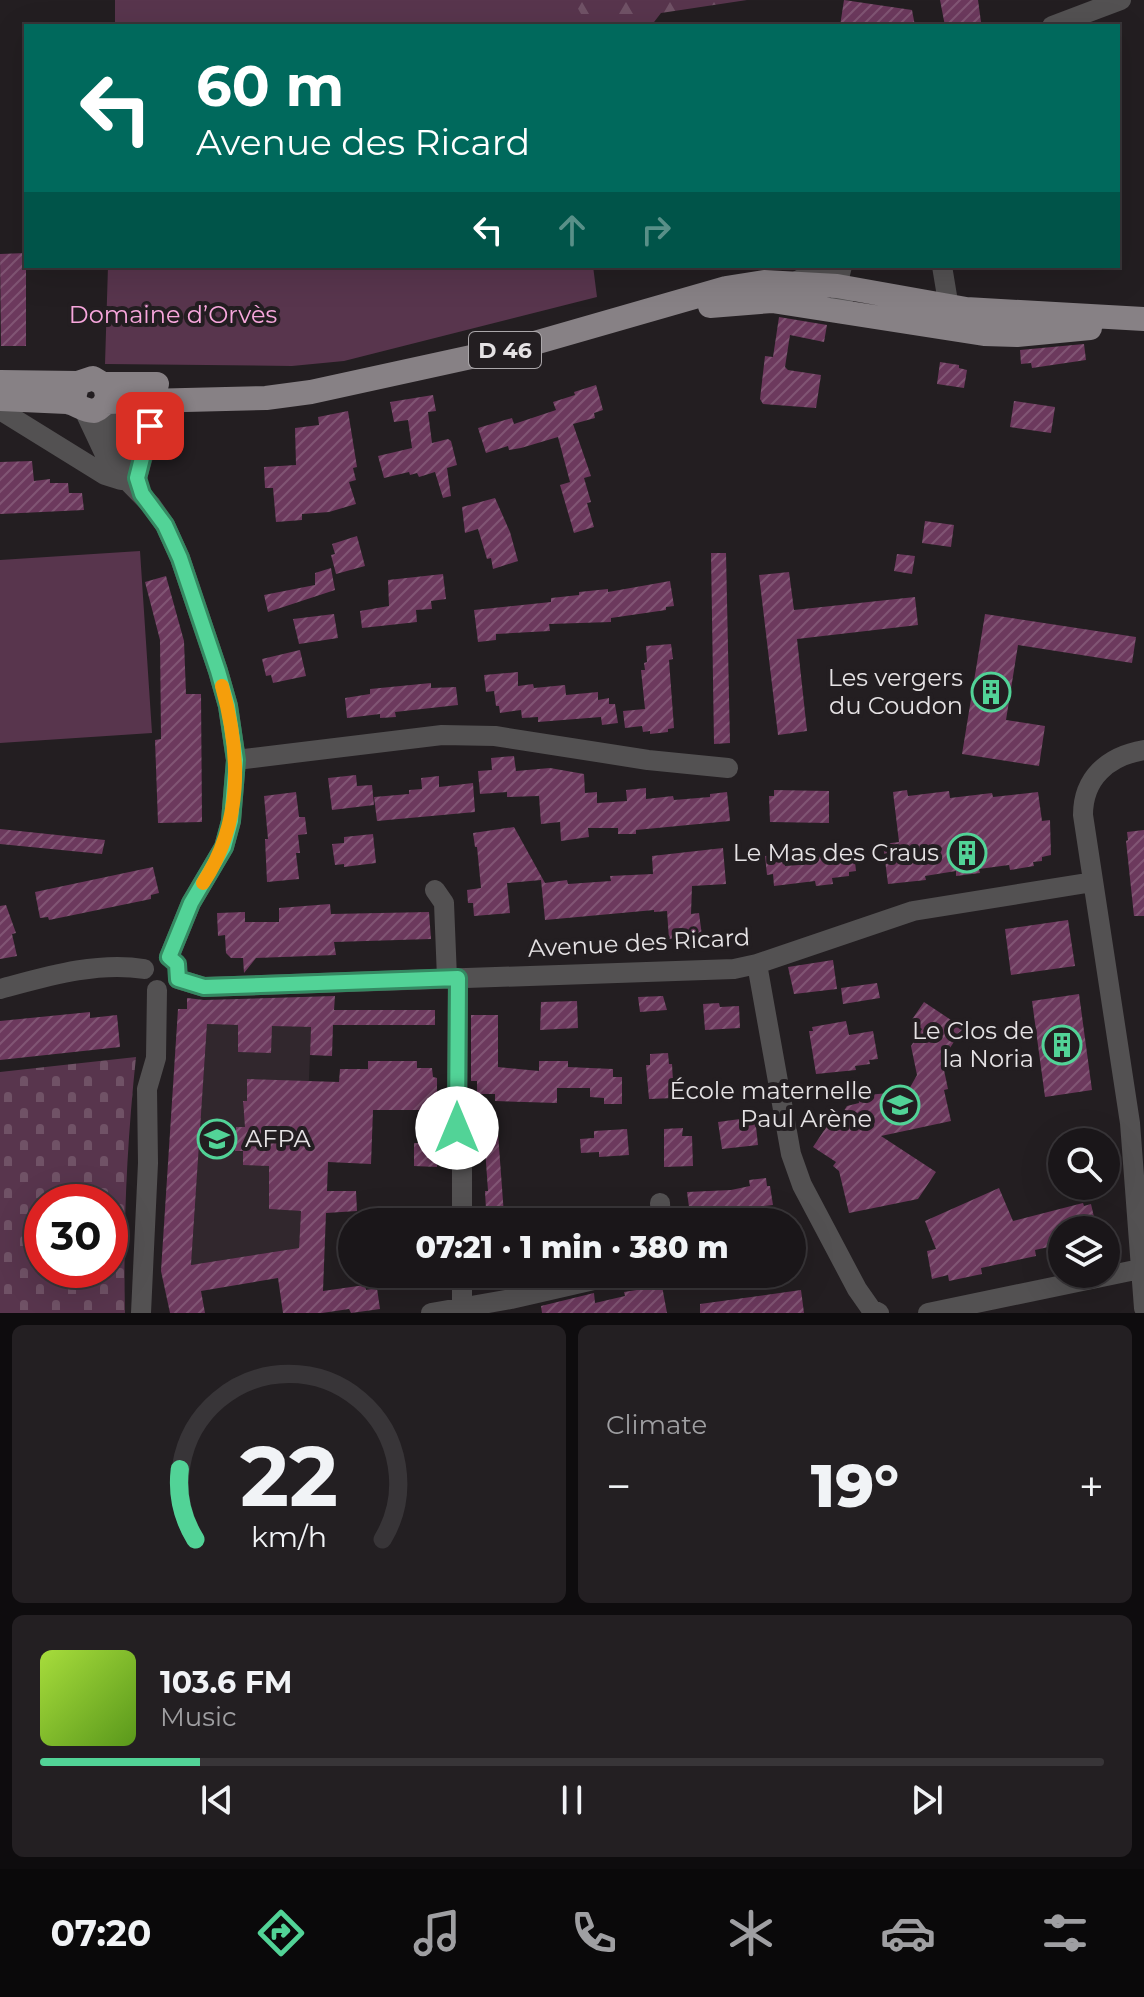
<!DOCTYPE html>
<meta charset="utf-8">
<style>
:root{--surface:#1a1619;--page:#231f22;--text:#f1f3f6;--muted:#9f9fa2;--line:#383538;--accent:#52d397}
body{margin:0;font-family:Montserrat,sans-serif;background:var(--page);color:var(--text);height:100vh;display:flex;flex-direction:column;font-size:30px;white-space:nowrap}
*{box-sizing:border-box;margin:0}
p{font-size:26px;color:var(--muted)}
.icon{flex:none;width:44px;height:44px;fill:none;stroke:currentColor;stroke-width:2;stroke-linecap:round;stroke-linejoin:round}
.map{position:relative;height:1313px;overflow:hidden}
.panel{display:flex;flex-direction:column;gap:12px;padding:12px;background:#0e0c0e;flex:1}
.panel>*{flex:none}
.top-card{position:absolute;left:24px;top:24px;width:1096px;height:244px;border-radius:0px;box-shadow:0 8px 32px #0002,0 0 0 2px var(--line);background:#00695c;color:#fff;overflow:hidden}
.tools{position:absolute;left:1048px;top:1128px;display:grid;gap:16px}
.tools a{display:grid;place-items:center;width:72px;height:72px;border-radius:50%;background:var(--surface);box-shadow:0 8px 32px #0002,0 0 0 2px var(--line);font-size:40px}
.speed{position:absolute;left:24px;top:1184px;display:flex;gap:16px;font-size:40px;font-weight:700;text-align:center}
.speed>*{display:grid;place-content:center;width:104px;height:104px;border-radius:50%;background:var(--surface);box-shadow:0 8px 32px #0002,0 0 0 2px var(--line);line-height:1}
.speed .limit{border:12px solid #d22;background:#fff;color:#111}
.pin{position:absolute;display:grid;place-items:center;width:68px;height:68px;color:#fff;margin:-34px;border-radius:16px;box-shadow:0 4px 12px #0006}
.me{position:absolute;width:88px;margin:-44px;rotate:0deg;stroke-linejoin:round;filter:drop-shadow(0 0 6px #0008)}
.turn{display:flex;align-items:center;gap:28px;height:168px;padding:0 40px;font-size:36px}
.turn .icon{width:104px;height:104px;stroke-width:2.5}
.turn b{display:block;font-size:56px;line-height:68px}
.lanes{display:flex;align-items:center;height:76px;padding:0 40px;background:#0003;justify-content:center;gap:40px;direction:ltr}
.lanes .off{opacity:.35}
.big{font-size:60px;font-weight:800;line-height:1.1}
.panel .card{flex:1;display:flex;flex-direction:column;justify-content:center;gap:12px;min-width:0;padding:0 28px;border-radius:12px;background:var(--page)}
.panel .dial{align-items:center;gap:0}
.dial svg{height:208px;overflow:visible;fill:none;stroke:var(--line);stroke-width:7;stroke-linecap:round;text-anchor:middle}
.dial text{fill:var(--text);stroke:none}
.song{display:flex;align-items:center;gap:24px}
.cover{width:96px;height:96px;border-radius:12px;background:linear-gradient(135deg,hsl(80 70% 55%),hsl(90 70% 35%))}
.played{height:8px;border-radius:4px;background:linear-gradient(90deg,var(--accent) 15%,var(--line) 15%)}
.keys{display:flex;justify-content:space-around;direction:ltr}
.heat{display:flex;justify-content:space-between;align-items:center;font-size:44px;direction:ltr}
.panel .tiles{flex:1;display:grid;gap:12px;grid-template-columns:1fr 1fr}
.card:last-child{grid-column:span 2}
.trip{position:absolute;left:338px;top:1208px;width:468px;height:80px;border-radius:40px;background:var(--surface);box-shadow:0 8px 32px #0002,0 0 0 2px var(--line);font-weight:800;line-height:80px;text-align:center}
.menu{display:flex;height:128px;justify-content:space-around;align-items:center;background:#0a090a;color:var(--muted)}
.menu .icon{width:56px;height:56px}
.menu .active{color:var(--accent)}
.menu b{font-size:36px;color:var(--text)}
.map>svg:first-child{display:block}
.built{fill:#31272d}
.green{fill:#58354d}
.forest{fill:url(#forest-firs)}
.cemetery{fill:url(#cemetery-stones);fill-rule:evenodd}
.building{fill:url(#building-hatch)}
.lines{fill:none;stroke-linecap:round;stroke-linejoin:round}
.minor{stroke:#535152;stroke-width:20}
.primary{stroke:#878185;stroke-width:24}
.route-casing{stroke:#358962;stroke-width:20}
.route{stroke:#52d397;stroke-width:14}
.slow{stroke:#f59e0b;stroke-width:14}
.labels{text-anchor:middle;stroke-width:8;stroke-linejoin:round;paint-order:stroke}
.shield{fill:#231e21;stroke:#aba7aa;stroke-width:2}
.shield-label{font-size:22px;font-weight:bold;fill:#e5e2e4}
.park-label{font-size:24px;fill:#f8a7dd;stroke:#231e21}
.poi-label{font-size:24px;fill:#e5e2e4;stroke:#231e21;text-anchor:end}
.street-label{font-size:24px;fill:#e5e2e4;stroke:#231e21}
</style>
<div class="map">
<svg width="1144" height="1313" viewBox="0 0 1144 1313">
<defs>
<pattern id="forest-firs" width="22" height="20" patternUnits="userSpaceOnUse" patternTransform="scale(2)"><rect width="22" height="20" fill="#58354d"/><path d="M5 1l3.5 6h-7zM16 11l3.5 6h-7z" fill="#705266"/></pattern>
<pattern id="cemetery-stones" width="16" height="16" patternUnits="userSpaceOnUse" patternTransform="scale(2)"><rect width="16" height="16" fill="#58354d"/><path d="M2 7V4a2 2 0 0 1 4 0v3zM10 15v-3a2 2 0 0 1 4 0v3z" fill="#705266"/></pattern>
<pattern id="building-hatch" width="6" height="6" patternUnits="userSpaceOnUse" patternTransform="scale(2)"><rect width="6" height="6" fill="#6c395d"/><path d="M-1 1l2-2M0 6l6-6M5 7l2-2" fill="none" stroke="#815574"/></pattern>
</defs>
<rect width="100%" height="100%" fill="#231e21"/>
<path class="built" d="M207,1024L311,1027L308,1103L248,1079L247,1101H243V1112H251L264,1128L236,1127L235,1151L302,1153L269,1186V1209L301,1211L299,1248L191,1265Z"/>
<path class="green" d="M115,0H625L617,26H115Z
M108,266H593L597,297L344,361L292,366L105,364Z
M140,551L152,733L0,743V560Z"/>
<path class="forest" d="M573,0H747L661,13L651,26H588Z"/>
<path class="cemetery" d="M136,1057C127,1142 123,1227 125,1313H0V1072ZM42,1202H110V1270H42Z"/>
<path class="building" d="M844,0L912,10L915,26H840Z
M940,0H978L981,22L945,26Z
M26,253V346H1L0,254Z
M779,317L827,325L824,342L790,335L785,367L788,370L821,375L816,408L763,404L760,399L765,356L773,357Z
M1084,344L1086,360L1032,368L1031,363L1021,364L1020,350Z
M940,362L959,365V368L967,370L964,388L937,384Z
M596,385L603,410L594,413L595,418L573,424L591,476L584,478L591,502L587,503L594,527L574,533L560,485L570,482L558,437L521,448L509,450L508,446L486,453L478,428L512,418L514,424L556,410L553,402L575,395L574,392Z
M433,395L436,411L428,412L432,443L448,439L451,441L457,465L447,468L451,496L443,498L435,472L419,477L417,473L410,475L409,472L384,478L378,456L412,448L408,420L394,422L390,402Z
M1014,401L1055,407L1051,433L1010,427Z
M348,411L357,467L353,468L356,480L349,482L356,504L329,512L302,514V520L276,522L273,488H265L264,467L296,465L295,428L319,425L318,417Z
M32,461L34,481L50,479V483H68L69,493H82L84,510L0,514V462Z
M495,498L510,532L518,561L493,569L491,558L487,559L478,529L465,533L462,507Z
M925,521L954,525L951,547L922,543Z
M357,536L365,566L336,574L331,555L335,554L332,544Z
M711,553H726L730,743L714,744Z
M897,554L915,556L912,574L894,571Z
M331,568L335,590L268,612L264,595L315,585V573Z
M789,572L794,610L915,597L918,625L797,639L807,731L778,735L759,575Z
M443,574L446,599L431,601L432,609L416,610L417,622L362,628L360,611L389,606L388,580Z
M166,576L184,641L186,694H201L202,822L158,823L155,740L161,739L160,640L145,582Z
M670,581L674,606L666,607V610L611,618V622L549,624L550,631L496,634V640L478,642L474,610L551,602V598L579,595V592L608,589V592Z
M334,614L338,638L299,644L293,619Z
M985,614L1136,637L1132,663L1018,645L1006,720L1045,726L1039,766L962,754Z
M671,644L673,659L669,660L674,728L668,729V732L650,734V731L643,732L642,726L625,728L623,711L645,709L641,670H645L644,663L647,662L646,646Z
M300,650L306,676L273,683L271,675L266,676L262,659Z
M518,672V686L533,684L534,688L565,685L566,695L598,692V700L609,698V704H615L618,723L602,725L601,717L538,722V717L522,718L521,710L500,713L499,706H496L494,691L486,692L484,675Z
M431,683V688L456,687L458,705L395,712L396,717L380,718V714L347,718L345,698L370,694V689Z
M514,756L516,771L550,768L584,774L585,793L597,792V803L627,801L626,790L646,788V799L673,796L674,800L710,797V794L727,792L730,821L636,830V834H618V828H588L589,837L561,841L560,822L541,824L539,796L507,797V792L480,794L478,771L492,770L491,758Z
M356,775L357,786L372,785L374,805L332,810L328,778Z
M439,776V787L473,783L475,812L377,821L374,797L409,794V790L422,789L421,778Z
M774,790L829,791V823L770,822L769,796H774Z
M907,790L908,796L949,791L950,798L992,793L993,797L1038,792L1042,821L1050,820L1051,855L1042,857V861L1033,862L1034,866L1010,870L1009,865L979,869L980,873L956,876V871L925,876L926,880L888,884L883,844L899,842L893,792Z
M296,792L299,817H305L307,834L298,835L300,853H296L299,879L267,882L265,839H268L264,796Z
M514,827L545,883L567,880L568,884L611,881L610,876L653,874L652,856L723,848L726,884L692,886L691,914L699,913L702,936L669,939L667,911L654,912V910L545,920L541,880L507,883L510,913L474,916L473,903H468L467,890L481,888L477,847H475L473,833Z
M0,829L105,840L102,854L0,844Z
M1144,830V916H1134L1126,841L1128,840L1127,832Z
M373,834L376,863L344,867V864L335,865L332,844L344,843V837Z
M854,852L856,871L849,872V876L832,878L833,884L816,886L815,881L774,886L773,874L767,875L765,856L783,854L785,866L813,864L812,858Z
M153,867L159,893L151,895V899L49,920L48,917L40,918L35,892Z
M330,904L331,914L429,912L431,939L334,942L336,955L256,958L244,973L243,958H231L226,953L225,935L218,936L217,913L245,912V922H279V908Z
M6,905L16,933L12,934L17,956L0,959V906Z
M1068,920L1075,966L1011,975L1005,929Z
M833,960L837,989L794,994L788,967Z
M877,983L880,998L843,1004L841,988Z
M1079,994L1092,1090L1045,1097L1032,1001Z
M335,996L334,1010H435V1025H333L332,1056L310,1055L311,1027L272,1026L271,1053L238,1052V1025L207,1024L191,1265L299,1248L301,1211L269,1209V1166L243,1165V1151H235L236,1127H245L243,1101H247V1079L339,1082L340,1069H368V1061H417V1068H432L433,1077L437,1078V1096L433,1095V1110H373L371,1164L328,1162L327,1191H356L357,1211L326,1213L323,1291L365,1285L366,1290L377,1288L380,1309L351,1313L349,1309L322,1313H283L278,1278L201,1291L205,1313H170L161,1271L178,1009H187V998L204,1000Z
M663,996L667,1010L640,1012L638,997Z
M577,1001L578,1028L540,1030L541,1002Z
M924,1002L963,1028L946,1054L950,1069L944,1070L948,1089L944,1090L951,1121L881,1136L936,1172L918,1199L849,1213L839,1171L833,1166L836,1162L813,1147L831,1120L836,1123L847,1106L859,1103L858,1096L908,1091L917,1075L911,1046L922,1029L911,1021Z
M719,1003L720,1007L739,1006L740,1028L705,1030L703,1004Z
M90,1012V1018L117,1015L120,1047L0,1060V1021Z
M471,1015H498V1067L539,1071V1061H568V1067L613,1069V1077H622V1104H604V1098L590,1097V1088H557V1103L495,1101V1094H477V1081H471Z
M846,1021L849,1035L873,1031L878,1059L869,1060L870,1064L855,1066L856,1070L816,1074L809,1031H813L812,1027Z
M668,1053L669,1064H672L674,1098L649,1099L646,1065H650V1054Z
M755,1117L758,1145L722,1149L718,1122Z
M683,1128L682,1136H692L693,1166L664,1167V1129Z
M627,1129L629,1155L599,1157V1152L581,1153L580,1139L594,1138V1131Z
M498,1133L504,1215L490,1216L489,1210H486L485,1191H488L484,1134Z
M414,1143H438L437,1167L414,1166Z
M766,1178L767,1186H770L773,1205L710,1212L712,1220L691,1222L687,1192L731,1190L750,1186L749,1180Z
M999,1188L1013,1221L1083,1203L1084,1206L1091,1204L1097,1230H1062V1244L1035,1250L1036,1256L981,1268L982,1274L949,1281L948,1275L932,1279L927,1251L936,1249L925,1221Z
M662,1286L667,1313H542L541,1306L594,1293L595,1303L625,1296L624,1292Z
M801,1290L804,1313H700V1304Z"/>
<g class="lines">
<path class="minor" d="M1052,26L1121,0
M842,266L837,286L843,300
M793,283L827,266
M932,312L943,304L947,296L942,266
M103,406L113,437L137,479
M0,410L105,475L121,480
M84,410L108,461L151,505L165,525L180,558L218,671L228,706L236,760L231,821L224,847L191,903L169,957
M137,478L155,413L161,406L174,401
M1144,750C1108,756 1083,778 1083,815L1130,1123L1144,1308
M236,760L442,735L495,736L648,760L728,768
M435,890L444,903L447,978
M757,964L791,1154L802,1185L857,1289L871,1309L879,1313
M458,978L457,1128L462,1148V1222
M178,979L204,987L734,969L757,964L913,911L1093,882
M0,989C45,977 97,961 144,969
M660,1203L661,1222
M462,1274V1307
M141,1313L148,1163L147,1089L156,1058L157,990
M431,1313L511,1299L620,1274
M928,1313L1140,1269"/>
<path class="primary" d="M710,306L772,301L984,334L1017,335L1090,328
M0,382L78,383
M103,384H157
M0,399L67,402C77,404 83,411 94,411C107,406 110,395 103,384L93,378L78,383L74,397L77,404
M105,402L266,398L311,392L531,344L726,288L764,282L837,286L966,309L1144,319"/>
</g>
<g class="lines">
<defs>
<path id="route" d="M150,426L137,478L142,494L165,525L180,558L218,671L228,706L236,760L231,821L224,847L191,903L169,957L177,964L178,979L204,987L458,978L457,1128"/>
</defs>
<use href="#route" class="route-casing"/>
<use href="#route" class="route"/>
<path class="slow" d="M203,883C243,822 241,755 222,686"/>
</g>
<defs>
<symbol id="building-ring" viewBox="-11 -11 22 22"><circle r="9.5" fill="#231e21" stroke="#52d397" stroke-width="1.5"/><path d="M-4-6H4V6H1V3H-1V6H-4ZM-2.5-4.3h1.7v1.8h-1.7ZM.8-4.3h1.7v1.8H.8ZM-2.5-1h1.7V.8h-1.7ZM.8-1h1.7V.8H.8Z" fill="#52d397"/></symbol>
<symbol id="school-ring" viewBox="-11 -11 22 22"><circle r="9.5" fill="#231e21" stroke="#52d397" stroke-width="1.5"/><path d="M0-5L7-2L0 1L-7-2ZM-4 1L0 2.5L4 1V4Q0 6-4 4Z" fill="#52d397"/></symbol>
<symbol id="university-ring" viewBox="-11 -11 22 22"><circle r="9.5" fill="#231e21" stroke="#52d397" stroke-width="1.5"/><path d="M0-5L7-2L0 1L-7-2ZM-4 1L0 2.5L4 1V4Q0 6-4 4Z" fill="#52d397"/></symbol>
</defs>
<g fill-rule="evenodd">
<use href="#building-ring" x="969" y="670" width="44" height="44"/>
<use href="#building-ring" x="945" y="831" width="44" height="44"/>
<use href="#building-ring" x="1040" y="1023" width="44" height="44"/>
<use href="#school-ring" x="878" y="1083" width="44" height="44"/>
<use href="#university-ring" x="195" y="1117" width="44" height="44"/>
</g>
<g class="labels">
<rect class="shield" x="469" y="332" width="72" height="36" rx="6"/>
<g class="shield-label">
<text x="505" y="358">D 46</text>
</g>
<g class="park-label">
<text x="173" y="323">Domaine d’Orvès</text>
</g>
<g class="poi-label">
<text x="963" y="686">Les vergers<tspan x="963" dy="28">du Coudon</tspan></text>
<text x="939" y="861">Le Mas des Craus</text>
<text x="1034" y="1039">Le Clos de<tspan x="1034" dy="28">la Noria</tspan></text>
<text x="872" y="1099">École maternelle<tspan x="872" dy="28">Paul Arène</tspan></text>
<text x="245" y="1147" text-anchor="start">AFPA</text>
</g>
<g class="street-label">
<text transform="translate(639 943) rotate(-3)" y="8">Avenue des Ricard</text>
</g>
</g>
</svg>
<div class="tools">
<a><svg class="icon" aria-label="search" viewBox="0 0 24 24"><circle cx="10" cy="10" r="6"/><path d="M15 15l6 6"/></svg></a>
<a><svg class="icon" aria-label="layers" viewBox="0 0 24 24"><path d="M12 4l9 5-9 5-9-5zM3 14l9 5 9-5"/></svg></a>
</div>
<div class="speed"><div class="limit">30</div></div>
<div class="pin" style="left:150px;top:426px;background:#d93025"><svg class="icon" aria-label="arrive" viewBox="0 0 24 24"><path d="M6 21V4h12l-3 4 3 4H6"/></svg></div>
<svg class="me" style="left:457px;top:1128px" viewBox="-20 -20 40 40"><circle r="19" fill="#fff"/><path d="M0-13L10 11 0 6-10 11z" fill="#52d397"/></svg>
<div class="trip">07:21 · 1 min · 380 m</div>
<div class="top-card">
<div class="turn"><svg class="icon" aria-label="left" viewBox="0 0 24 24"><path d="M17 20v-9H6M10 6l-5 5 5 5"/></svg><div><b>60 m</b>Avenue des Ricard</div></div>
<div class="lanes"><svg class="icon" aria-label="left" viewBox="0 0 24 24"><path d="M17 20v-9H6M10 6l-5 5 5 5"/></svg><svg class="icon off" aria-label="ahead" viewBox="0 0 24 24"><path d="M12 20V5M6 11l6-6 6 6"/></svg><svg class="icon off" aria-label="right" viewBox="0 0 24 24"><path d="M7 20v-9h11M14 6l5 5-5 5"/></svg></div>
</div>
</div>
<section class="panel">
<div class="tiles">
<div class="card dial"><svg viewBox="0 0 100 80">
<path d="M14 69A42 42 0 1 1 86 69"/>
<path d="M14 69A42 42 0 0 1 8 42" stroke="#52d397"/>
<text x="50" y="56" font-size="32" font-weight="700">22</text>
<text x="50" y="72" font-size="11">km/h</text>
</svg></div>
<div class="card"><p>Climate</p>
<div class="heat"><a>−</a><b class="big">19°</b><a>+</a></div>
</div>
<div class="card">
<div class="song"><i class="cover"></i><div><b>103.6 FM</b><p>Music</p></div></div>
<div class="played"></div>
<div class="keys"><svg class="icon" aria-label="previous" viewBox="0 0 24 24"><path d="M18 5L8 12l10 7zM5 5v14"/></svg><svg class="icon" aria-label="pause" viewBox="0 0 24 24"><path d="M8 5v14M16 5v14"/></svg><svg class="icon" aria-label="next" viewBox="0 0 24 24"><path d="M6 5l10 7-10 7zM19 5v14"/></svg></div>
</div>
</div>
</section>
<nav class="menu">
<b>07:20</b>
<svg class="icon active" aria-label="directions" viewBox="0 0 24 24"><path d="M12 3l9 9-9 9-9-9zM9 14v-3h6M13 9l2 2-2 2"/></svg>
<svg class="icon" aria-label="music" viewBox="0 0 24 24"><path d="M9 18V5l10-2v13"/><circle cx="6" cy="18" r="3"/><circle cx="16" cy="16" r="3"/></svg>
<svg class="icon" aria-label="phone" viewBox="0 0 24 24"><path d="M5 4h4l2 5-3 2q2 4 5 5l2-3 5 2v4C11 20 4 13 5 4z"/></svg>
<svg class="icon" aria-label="climate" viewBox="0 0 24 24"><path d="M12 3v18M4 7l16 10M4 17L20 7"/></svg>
<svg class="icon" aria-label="car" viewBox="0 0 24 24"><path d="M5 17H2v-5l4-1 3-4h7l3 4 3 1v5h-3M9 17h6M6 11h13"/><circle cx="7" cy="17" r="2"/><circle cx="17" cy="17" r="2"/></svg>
<svg class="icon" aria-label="filters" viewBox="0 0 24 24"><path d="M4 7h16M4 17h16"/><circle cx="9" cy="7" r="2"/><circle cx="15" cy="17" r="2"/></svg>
</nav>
